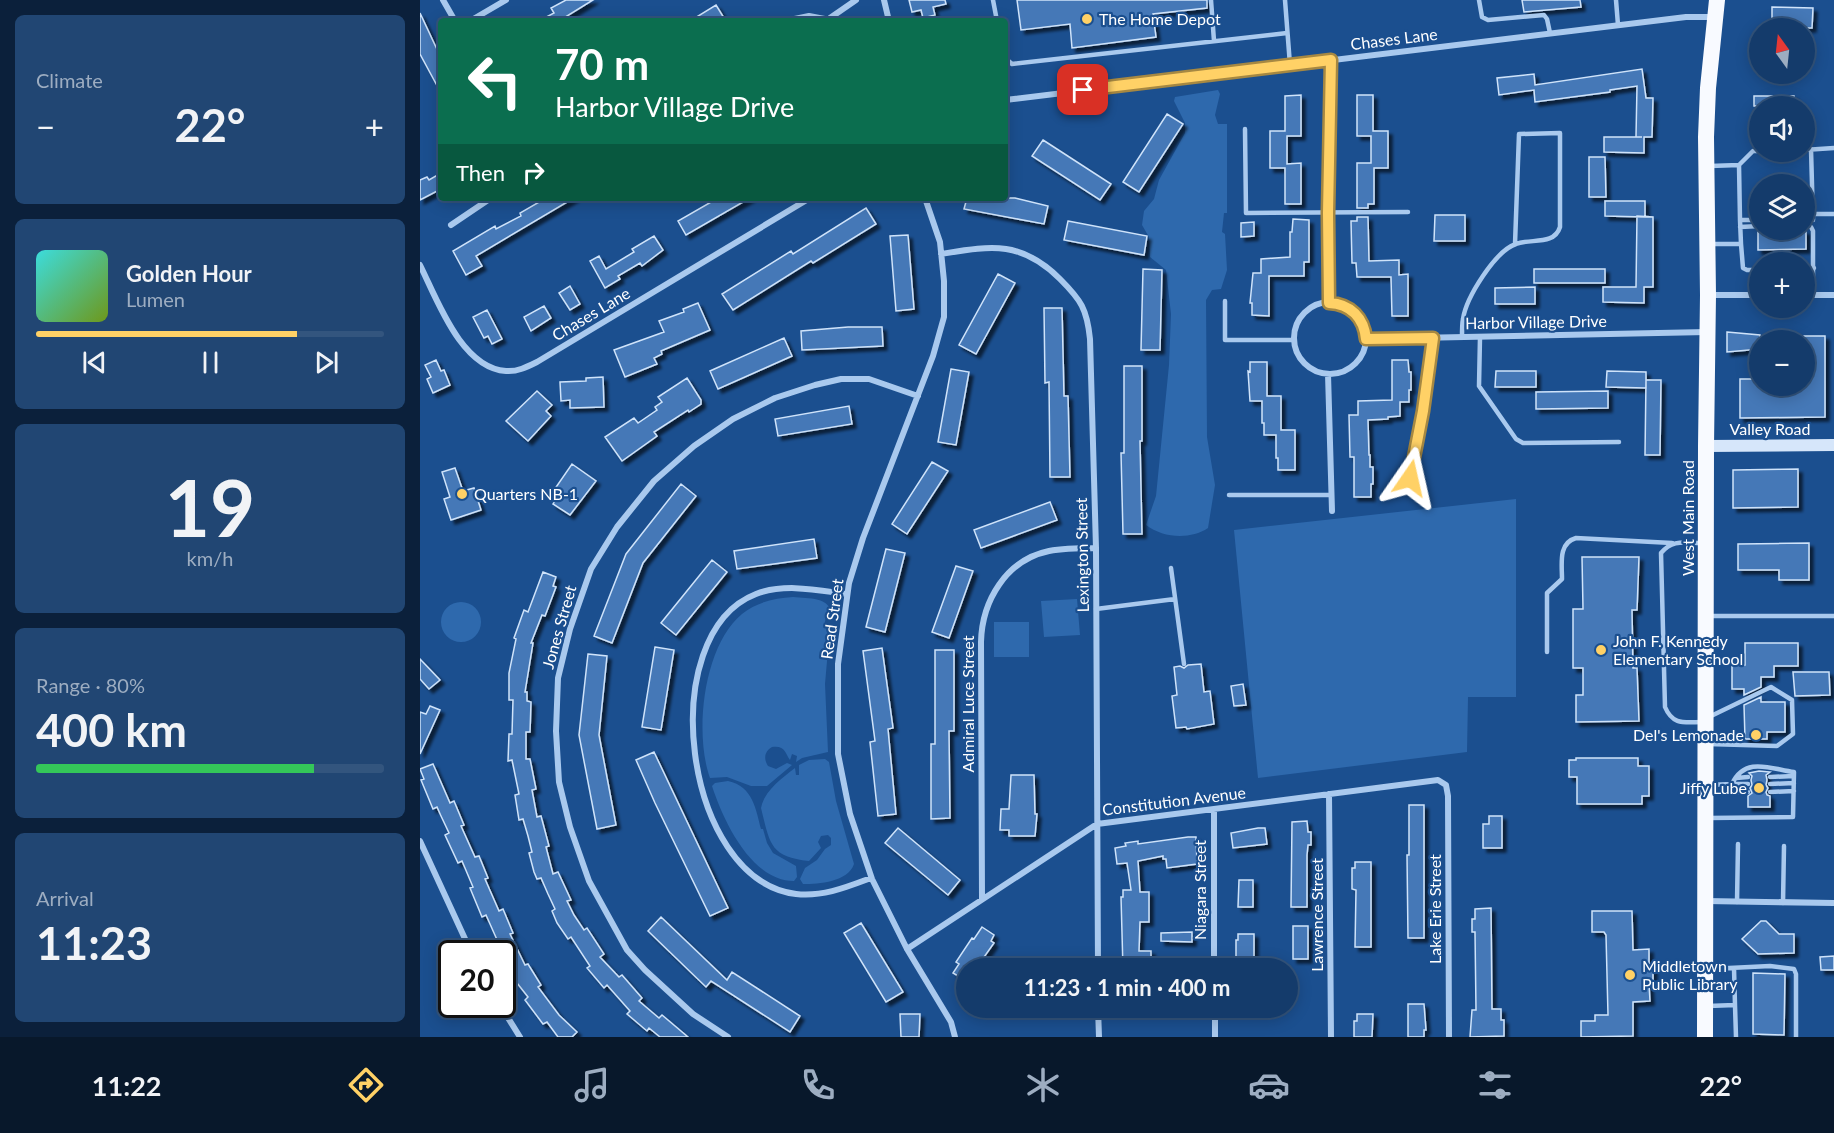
<!DOCTYPE html>
<meta charset="utf-8">
<style>
:root{--surface:#143b6b;--page:#214673;--text:#f1f3f6;--muted:#9dadc1;--line:#33557e;--accent:#ffd166}
body{margin:0;font-family:Lato,sans-serif;background:var(--page);color:var(--text);height:100vh;display:flex;flex-direction:column;font-size:22px;white-space:nowrap}
*{box-sizing:border-box;margin:0}
p{font-size:20px;color:var(--muted)}
.icon{flex:none;width:33px;height:33px;fill:none;stroke:currentColor;stroke-width:2;stroke-linecap:round;stroke-linejoin:round}
.map{position:relative;flex:1;overflow:hidden}
.drawer{display:flex;flex-direction:column;gap:15px;padding:15px;background:#0b203b;width:420px}
.drawer>*{flex:none}
.hud{position:absolute;left:18px;top:18px;width:570px;height:183px;border-radius:6px;box-shadow:0 3px 15px #0003,0 0 0 2px var(--line);background:#0b6e4f;color:#fff;overflow:hidden}
.needle{width:39px;rotate:345deg}
.controls{position:absolute;left:1329px;top:18px;display:grid;gap:12px}
.controls a{display:grid;place-items:center;width:66px;height:66px;border-radius:50%;background:var(--surface);box-shadow:0 3px 15px #0003,0 0 0 2px var(--line);font-size:30px}
.speed{position:absolute;left:18px;top:940px;display:flex;gap:12px;font-size:30px;font-weight:700;text-align:center}
.speed>*{display:grid;place-content:center;width:78px;height:78px;border-radius:50%;background:var(--surface);box-shadow:0 3px 15px #0003,0 0 0 2px var(--line);line-height:1}
.speed .limit{border:3px solid #111;border-radius:9px;background:#fff;color:#111}
.pin{position:absolute;display:grid;place-items:center;width:51px;height:51px;color:#fff;margin:-26px;border-radius:12px;box-shadow:0 3px 9px #0006}
.me{position:absolute;width:66px;margin:-33px;rotate:11deg;stroke-linejoin:round;filter:drop-shadow(0 0 4px #0008)}
.turn{display:flex;align-items:center;gap:21px;height:126px;padding:0 18px;font-size:27px}
.turn .icon{width:78px;height:78px;stroke-width:2.5}
.turn b{display:block;font-size:42px;line-height:51px}
.then{display:flex;align-items:center;height:57px;padding:0 18px;background:#0003;gap:12px;font-size:22px}
.big{font-size:45px;font-weight:700;line-height:1.1}
.drawer .widget{flex:1;display:flex;flex-direction:column;justify-content:center;gap:9px;min-width:0;padding:0 21px;border-radius:9px;background:var(--page)}
.drawer .dial{align-items:center;gap:0}
.dial b{font-size:78px;line-height:1}
.song{display:flex;align-items:center;gap:18px}
.cover{width:72px;height:72px;border-radius:9px;background:linear-gradient(135deg,hsl(180 70% 55%),hsl(80 70% 35%))}
.played{height:6px;border-radius:3px;background:linear-gradient(90deg,var(--accent) 75%,var(--line) 75%)}
.keys{display:flex;justify-content:space-around;direction:ltr}
.heat{display:flex;justify-content:space-between;align-items:center;font-size:33px;direction:ltr}
.charge{height:9px;border-radius:4px;background:linear-gradient(90deg,#34c759 80%,var(--line) 0)}
.trip{position:absolute;left:536px;top:958px;width:342px;height:60px;border-radius:30px;background:var(--surface);box-shadow:0 3px 15px #0003,0 0 0 2px var(--line);font-weight:700;line-height:60px;text-align:center}
.tabs{display:flex;height:96px;justify-content:space-around;align-items:center;background:#08182b;color:var(--muted)}
.tabs .icon{width:42px;height:42px}
.tabs .selected{color:var(--accent)}
.tabs b{font-size:27px;color:var(--text)}
main{display:flex;flex:1;min-height:0}
.map>svg:first-child{display:block}
.green{fill:#2e69ad}
.building{fill:#4478b7;stroke:#cfe3fa;stroke-width:1.5;filter:url(#shadow)}
.lines{fill:none;stroke-linecap:round;stroke-linejoin:round}
.service{stroke:#a9c9ee;stroke-width:4.5}
.minor{stroke:#a9c9ee;stroke-width:6}
.secondary{stroke:#d6e6fa;stroke-width:12}
.trunk{stroke:#f8faff;stroke-width:16}
.route-casing{stroke:#a68842;stroke-width:15}
.route{stroke:#ffd166;stroke-width:10}
.poi-dot{fill:#ffd166;stroke:#1b4f8f;stroke-width:2}
.labels{text-anchor:middle;stroke-width:4.5;stroke-linejoin:round;paint-order:stroke}
.poi-label{font-size:16px;fill:#fff;stroke:#1b4f8f;text-anchor:start}
.street-label{font-size:16px;fill:#fff;stroke:#1b4f8f}
</style>
<main>
<section class="drawer">
<div class="widget"><p>Climate</p>
<div class="heat"><a>−</a><b class="big">22°</b><a>+</a></div>
</div>
<div class="widget">
<div class="song"><i class="cover"></i><div><b>Golden Hour</b><p>Lumen</p></div></div>
<div class="played"></div>
<div class="keys"><svg class="icon" aria-label="previous" viewBox="0 0 24 24"><path d="M18 5L8 12l10 7zM5 5v14"/></svg><svg class="icon" aria-label="pause" viewBox="0 0 24 24"><path d="M8 5v14M16 5v14"/></svg><svg class="icon" aria-label="next" viewBox="0 0 24 24"><path d="M6 5l10 7-10 7zM19 5v14"/></svg></div>
</div>
<div class="widget dial"><b>19</b><p>km/h</p></div>
<div class="widget"><p>Range · 80%</p><b class="big">400 km</b><div class="charge"></div></div>
<div class="widget"><p>Arrival</p><b class="big">11:23</b></div>
</section>
<div class="map">
<svg width="1414" height="1037" viewBox="0 0 1414 1037">
<defs>
<filter id="shadow"><feDropShadow dx="4" dy="4" stdDeviation="1.5" flood-color="#0009"/></filter>
</defs>
<rect width="100%" height="100%" fill="#1b4f8f"/>
<path class="green" d="M798,90L800,94L795,115L798,124H807V213H804L802,232L805,234L807,270L801,289L792,290L786,300L787,437L795,485L788,528C770,540 743,538 726,525L736,496L749,365L751,314L746,270L730,257L729,237L722,225L724,211L734,199L739,180L765,133V123L754,101L755,97Z
M1096,499V697H1048L1047,752L838,778L814,530Z
M373,597C389,599 413,596 411,618L406,617L404,626L410,627L405,684L408,752L382,758L376,762L377,756L372,754L370,760C365,753 365,745 352,747C345,751 343,758 348,766L356,769L367,763L372,765L347,786H331L307,777L290,778C274,734 283,646 322,614C337,602 355,598 373,597Z
M657,599L660,635L624,637L621,601Z
M21 622a20 20 0 1 1 40 0a20 20 0 1 1-40 0Z
M574,622H609V657H574Z
M405,759L409,762L416,801L434,864C428,882 399,884 383,884L380,879L385,868L397,860L405,849L411,845V838L408,835L401,836L398,842L401,848L389,861C350,857 350,844 341,808C344,791 362,778 375,768L376,775H379V765L389,760Z
M308,781C333,786 336,810 341,829H343L347,843L353,853L376,866L377,877L374,881C331,881 303,820 292,786L295,783Z"/>
<path class="building" d="M146,0H173L139,21H119L134,13L131,8Z
M489,0H525L526,4L513,7L515,15L503,18L501,10L492,12Z
M597,0H787V8L733,14L736,37L652,48L650,24L601,30Z
M1102,0H1160L1161,7L1104,12Z
M296,5L304,18L298,21H270Z
M1352,7L1393,8L1392,28H1352Z
M0,13L21,58V93L0,54Z
M1222,69L1226,98H1233L1232,137H1224V153L1184,152V137H1222H1216L1217,86L1190,90V92L1115,102L1114,90L1079,95L1077,78L1114,74L1115,85Z
M881,95V136H867V164L881,163V204H865V168H850V131H865V96Z
M937,95H953V131H968V168H954V204H948V208H937V163H951V136H937Z
M1334,96H1374V106H1334Z
M747,114L763,124L719,192L703,182Z
M623,140L691,184L680,200L612,156Z
M1169,157H1185L1186,197H1169Z
M21,173V189L0,200V180L7,177L9,180Z
M126,198H154L56,256L62,266L46,275L33,251L75,226L76,229L101,216L100,213Z
M298,198H330L266,235L258,221Z
M547,198H595L628,206L624,224L544,209Z
M1185,201H1225V217L1185,216Z
M446,208L456,224L393,263L391,261L313,310L302,294L371,251L373,254Z
M1015,215H1045V241H1014Z
M1217,216L1233,217V287H1224V303L1183,302V287H1216Z
M937,217H948L949,261L979,260V275L988,274V316H972L971,277H937L936,263H932L931,221H937Z
M873,219L889,220V262H884V276H849V316L832,315V303H830L833,273H841V259L870,257V232H872Z
M648,221L727,236L724,255L644,240Z
M834,222V236L821,237V223Z
M1338,231H1386V249L1338,250Z
M488,235L494,309L476,311L470,236Z
M234,236L243,250L222,266L220,263L198,276L200,279L185,288L170,261L179,256L186,269L214,252L212,249Z
M723,269L742,270L740,350H721Z
M1114,269H1185V283H1114Z
M578,274L595,283L556,354L539,345Z
M150,286L160,304L150,310L139,293Z
M1115,287V304H1075V288Z
M278,303L290,330L241,351L242,354L234,358L237,364L205,377L194,350L244,332L239,321L264,312L263,309Z
M124,306L131,318L111,331L104,317Z
M624,308H642L644,396H648L650,477H630L629,382L625,383Z
M67,310L82,339L72,344L68,336L64,338L53,317Z
M428,327H462L463,346L382,350L381,331Z
M1307,332L1340,335V349L1307,352Z
M1384,336H1405V417L1320,418V379H1340V386H1384Z
M364,338L372,356L298,389L290,371Z
M16,360L21,371L24,370L30,385L13,393L7,379L11,377L5,365Z
M972,360H988L989,372H991V390H989V402H980V416L968,417V419L948,420L949,455H950V467H953V484H951V497H934V457H930L929,415H938V401L972,400Z
M830,362H847V396H861V430H875V470H858V458H856V435H844V423H842V401H830L828,371L830,372Z
M704,366H722V441H720L722,534H703L701,453H704Z
M531,369L549,372L536,445L518,442Z
M1076,371H1116V387H1075Z
M1187,371L1226,372V388L1186,387Z
M183,377L184,407L150,408V400L141,401L140,382L166,381V378Z
M267,378L281,400V404L269,412L268,410L234,432L237,436L202,461L185,437L214,418L218,423L237,410L235,407L242,402L238,397Z
M1226,380H1241L1240,455H1225Z
M117,391L132,405L126,411L131,416L108,441L86,421Z
M1188,391V408L1116,409V392Z
M429,406L432,424L358,436L355,419Z
M512,462L528,471L487,534L472,524Z
M152,464L176,481L150,515L133,504L138,496L132,493Z
M35,468L43,491L54,488L61,510L31,520L24,499L30,497L22,472Z
M1378,469V507L1313,508V470Z
M261,484L276,496L223,563L192,643L174,636L206,554Z
M630,502L637,520L561,548L554,530Z
M394,539L397,558L317,569L314,551Z
M1389,543V580H1359V570H1318V544Z
M466,549L485,553L465,632L446,627Z
M1162,557H1219L1217,610H1212L1213,668H1217L1219,721L1156,722V695H1163V668H1153V609H1163Z
M292,560L307,572L256,635L241,623Z
M536,566L553,571L529,638L512,632Z
M123,572L136,577L133,586L136,587L125,616L122,615L111,643H113L105,692H107V701L111,702L110,732H106V759H110L116,789L112,790L117,817L121,816L129,846L126,847L133,874L138,872L151,900L147,901L154,915L164,930L167,928L184,954L180,957L199,977L202,975L222,998L219,1001L239,1018L242,1015L268,1037H240L229,1028L227,1031L207,1014L210,1011L187,985L184,988L167,968L170,966L151,937L148,939L137,923L132,911L135,909L128,894L121,878L117,879L114,872L109,853L112,852L108,836L103,819L99,820L95,795L99,794L92,760L88,761L89,734H92L93,700H89V673L96,639L94,638L104,610L108,612Z
M1325,643H1378V666H1354V677H1341V687L1324,695V689H1312V665H1325Z
M235,647L254,650L241,730L222,727Z
M462,648L473,728L468,729L476,814L458,816L450,742L455,741L443,651Z
M515,650H534V731H529L530,818L511,819V744H515Z
M168,654L187,656L179,735L196,825L177,829L159,735Z
M0,659L20,680L9,689L0,679Z
M781,664L784,692L790,691L794,724L767,729L766,727L756,728L752,696L757,695L754,667L760,666L764,668L768,665Z
M1373,672H1409L1410,695L1375,696Z
M823,684L826,705L814,706L811,686Z
M1341,697V702H1365V732H1347V739H1325L1324,705Z
M10,706L20,710L0,754V712L6,714Z
M234,752L308,908L290,916L235,803L216,760Z
M1156,758H1218V766H1229V796H1222V804H1157V777H1149V760H1156Z
M13,764L30,803L34,801L44,825L41,826L55,857L59,856L68,878L65,879L79,911L83,909L93,933L90,934L105,965L108,964L121,985L118,987L139,1015L157,1032L152,1037H138L127,1022L123,1024L105,1000L108,997L97,983L91,970L88,972L82,960V954H80L75,943L78,942L66,915L62,917L50,888L53,887L42,861L38,863L25,835L29,833L21,816L17,807L13,809L1,780L4,779L0,769Z
M1339,771L1350,772L1346,775L1347,780L1346,785L1348,788L1346,792L1347,795L1350,796V807H1328V796L1332,793L1330,788L1332,785L1331,780L1332,776L1329,773Z
M591,775H614L615,814H617L615,836H589V830H580L581,809H589Z
M989,805H1004V938H988L987,855H989Z
M1069,816H1082V848H1063V824H1069Z
M887,821L888,832H891V845H888L887,855V907H871L872,822Z
M478,828L540,880L528,895L465,843Z
M838,828H845L847,844L813,848L811,833Z
M768,837H776L777,864L747,868L746,859H743V856L718,861L720,892H729V922H720L719,951H731V962H720V969H703L701,897H703V890H711L707,863L697,864L695,848L706,846L705,843L718,841V844Z
M935,862H951V947H935L936,890L932,889V868H935Z
M819,880H833V907H818Z
M1071,908L1072,1009H1081V1020H1084V1036L1050,1037L1052,1010H1056L1055,932H1052V919H1055V909Z
M1172,911H1212L1213,950L1229,949V967H1233V984H1229L1230,1001L1213,1002V1036L1161,1037V1021H1175V1015H1188L1186,935L1184,932H1172Z
M241,917L307,980L312,972L380,1016L370,1032L291,981L286,987L228,931Z
M1341,921H1346L1359,934H1374V953L1338,954L1322,939Z
M441,923L483,992L466,1002L424,933Z
M873,926H888V959H873Z
M562,927L574,935L571,941L574,943L562,960L559,958L552,969H546V981L533,973L539,964L536,962L552,938L554,939Z
M772,932V942L741,941V933Z
M818,934H834V967H819V960H816V940H818Z
M1414,956V970H1401L1400,957Z
M1333,973L1365,974L1364,1035L1333,1034Z
M988,1004H1004L1006,1030H1004V1037H988Z
M480,1014H500L499,1037H481Z
M937,1014H953L952,1037H934V1021H937Z"/>
<g class="lines">
<path class="service" d="M573,0L577,21
M791,0L794,41
M865,0L870,65
M1059,0L1062,17L1068,20L1124,15L1127,19L1130,33
M1196,0L1198,25
M585,58L592,64L867,33
M825,129L826,213L988,212
M1384,150L1414,148
M1319,165L1320,220H1340
M1290,166L1319,165L1333,151H1340
M1393,214H1414
M1320,220L1321,244
M1384,220H1393L1391,149
M1384,226L1391,227L1393,231V295
M1320,227L1340,226
M1290,244H1321L1323,268L1327,270H1340
M1384,268H1394
M805,301V340H874
M1042,337C1042,331 1042,324 1043,319C1046,298 1075,251 1096,244C1111,238 1134,246 1140,227V133L1099,134L1095,244
M1060,337L1059,386L1096,439L1103,443L1199,442
M990,478L1003,411L1013,338
M809,495H910
M1281,543C1264,543 1253,539 1241,553L1245,707C1253,726 1265,722 1283,722
M751,568L764,664
M676,609L755,599
M1288,616H1414
M1127,652V593L1142,579C1142,564 1138,543 1156,538L1252,543
M1288,744L1357,746L1373,734L1372,700L1351,687L1291,716
M1350,777L1374,776
M1316,778L1328,777
M1312,784L1318,792H1328
M1312,784H1328
M1350,784L1374,783
M1350,792L1374,791
M1288,818L1373,817L1374,772C1351,769 1325,756 1312,784L1289,785
M1317,902L1318,844
M1363,903L1364,846
M1314,968L1315,1005
M1289,969L1350,966L1374,969L1376,974V1037
M1288,1006L1315,1005L1316,1037"/>
<path class="minor" d="M23,0L35,21
M464,0L469,21
M410,18L436,0
M50,21L86,0
M365,21L389,16L415,21
M585,100L1266,17H1295
M505,198L520,242L524,281V317L513,356L443,538L429,583L418,664V754L430,814L452,879L487,949L531,1022L535,1037
M31,225L71,198
M521,254C571,246 601,240 640,279C661,300 667,309 670,339L676,548L678,969
M0,265C17,299 41,368 86,371C97,372 107,367 117,362L390,198
M1289,295H1340
M1384,295H1414
M874 338a36 36 0 1 1 72 0a36 36 0 1 1-72 0Z
M909,303L908,213L911,60
M946,339L1287,332
M908,374L912,511
M426,594C397,590 365,583 336,594C233,634 263,880 376,894C403,897 427,887 451,878
M909,794L911,1037
M794,810V969
M0,841L52,954
M562,899L561,642C562,601 586,560 629,551C644,548 661,548 676,548
M1286,901L1414,903
M487,949L677,824L1018,780L1026,785L1028,796L1029,1037
M80,1005L100,1037
M678,1008L679,1037
M795,1008V1037
M308,1037L273,1014L225,970L207,950L169,881L150,827L139,782L136,731L138,678L150,629L171,569L197,527L234,481L274,446L313,419L355,398L395,385L421,379H449L498,396"/>
<path class="secondary" d="M1286,446L1414,445"/>
<path class="trunk" d="M1285,1037L1286,446L1288,295L1286,137L1288,88L1297,0"/>
</g>
<g class="lines">
<defs>
<path id="route" d="M663,90L911,60L908,213L909,303C931,304 944,318 946,339L1013,338L1003,411L990,478"/>
</defs>
<use href="#route" class="route-casing"/>
<use href="#route" class="route"/>
</g>
<g class="poi-dot">
<circle cx="667" cy="19" r="6"/>
<circle cx="42" cy="494" r="6"/>
<circle cx="1181" cy="650" r="6"/>
<circle cx="1336" cy="735" r="6"/>
<circle cx="1339" cy="788" r="6"/>
<circle cx="1210" cy="975" r="6"/>
</g>
<g class="labels">
<g class="poi-label">
<text x="679" y="25">The Home Depot</text>
<text x="54" y="500">Quarters NB-1</text>
<text x="1193" y="647">John F. Kennedy<tspan x="1193" dy="18">Elementary School</tspan></text>
<text x="1324" y="741" text-anchor="end">Del's Lemonade</text>
<text x="1327" y="794" text-anchor="end">Jiffy Lube</text>
<text x="1222" y="972">Middletown<tspan x="1222" dy="18">Public Library</tspan></text>
</g>
<g class="street-label">
<text transform="translate(974 39) rotate(-7)" y="6">Chases Lane</text>
<text transform="translate(171 314) rotate(-31)" y="6">Chases Lane</text>
<text transform="translate(1116 322) rotate(-1)" y="6">Harbor Village Drive</text>
<text x="1350" y="435">Valley Road</text>
<text transform="translate(1268 518) rotate(-90)" y="6">West Main Road</text>
<text transform="translate(662 555) rotate(-91)" y="6">Lexington Street</text>
<text transform="translate(412 619) rotate(-82)" y="6">Read Street</text>
<text transform="translate(139 627) rotate(-74)" y="6">Jones Street</text>
<text transform="translate(548 704) rotate(-90)" y="6">Admiral Luce Street</text>
<text transform="translate(754 801) rotate(-7)" y="6">Constitution Avenue</text>
<text transform="translate(780 890) rotate(-90)" y="6">Niagara Street</text>
<text transform="translate(1015 909) rotate(-90)" y="6">Lake Erie Street</text>
<text transform="translate(897 915) rotate(-90)" y="6">Lawrence Street</text>
</g>
</g>
</svg>
<div class="controls">
<a><svg class="needle" viewBox="-14 -14 28 28"><path d="M0-13l5 13h-10z" fill="#e53935"/><path d="M0 13l5-13h-10z" fill="#9dadc1"/></svg></a>
<a><svg class="icon" aria-label="sound" viewBox="0 0 24 24"><path d="M4 9h4l5-4v14l-5-4H4zM17 9q2 3 0 6"/></svg></a>
<a><svg class="icon" aria-label="layers" viewBox="0 0 24 24"><path d="M12 4l9 5-9 5-9-5zM3 14l9 5 9-5"/></svg></a>
<a>+</a>
<a>−</a>
</div>
<div class="speed"><div class="limit">20</div></div>
<div class="pin" style="left:663px;top:90px;background:#d93025"><svg class="icon" aria-label="arrive" viewBox="0 0 24 24"><path d="M6 21V4h12l-3 4 3 4H6"/></svg></div>
<svg class="me" style="left:990px;top:478px" viewBox="-20 -20 40 40"><path d="M0-17L14 15 0 8-14 15z" fill="#ffd166" stroke="#fff" stroke-width="4"/></svg>
<div class="trip">11:23 · 1 min · 400 m</div>
<div class="hud">
<div class="turn"><svg class="icon" aria-label="left" viewBox="0 0 24 24"><path d="M17 20v-9H6M10 6l-5 5 5 5"/></svg><div><b>70 m</b>Harbor Village Drive</div></div>
<div class="then">Then<svg class="icon" aria-label="right" viewBox="0 0 24 24"><path d="M7 20v-9h11M14 6l5 5-5 5"/></svg></div>
</div>
</div>
</main>
<nav class="tabs">
<b>11:22</b>
<svg class="icon selected" aria-label="directions" viewBox="0 0 24 24"><path d="M12 3l9 9-9 9-9-9zM9 14v-3h6M13 9l2 2-2 2"/></svg>
<svg class="icon" aria-label="music" viewBox="0 0 24 24"><path d="M9 18V5l10-2v13"/><circle cx="6" cy="18" r="3"/><circle cx="16" cy="16" r="3"/></svg>
<svg class="icon" aria-label="phone" viewBox="0 0 24 24"><path d="M5 4h4l2 5-3 2q2 4 5 5l2-3 5 2v4C11 20 4 13 5 4z"/></svg>
<svg class="icon" aria-label="climate" viewBox="0 0 24 24"><path d="M12 3v18M4 7l16 10M4 17L20 7"/></svg>
<svg class="icon" aria-label="car" viewBox="0 0 24 24"><path d="M5 17H2v-5l4-1 3-4h7l3 4 3 1v5h-3M9 17h6M6 11h13"/><circle cx="7" cy="17" r="2"/><circle cx="17" cy="17" r="2"/></svg>
<svg class="icon" aria-label="filters" viewBox="0 0 24 24"><path d="M4 7h16M4 17h16"/><circle cx="9" cy="7" r="2"/><circle cx="15" cy="17" r="2"/></svg>
<b>22°</b>
</nav>
